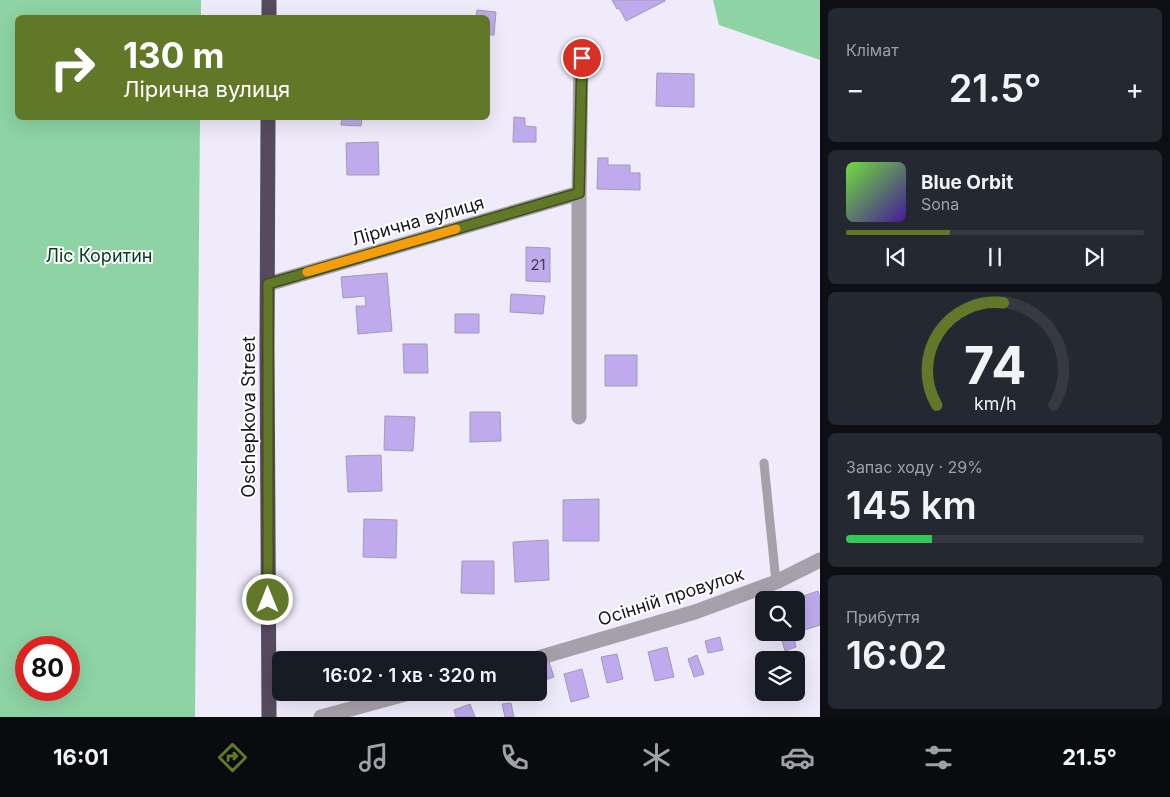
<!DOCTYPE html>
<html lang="uk">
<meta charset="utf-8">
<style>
:root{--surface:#171b24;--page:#242831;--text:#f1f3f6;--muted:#9ea1a6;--line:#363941;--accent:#627829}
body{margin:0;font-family:Inter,sans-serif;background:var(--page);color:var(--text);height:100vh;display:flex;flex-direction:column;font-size:19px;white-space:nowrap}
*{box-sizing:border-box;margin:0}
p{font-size:16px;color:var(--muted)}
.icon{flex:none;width:28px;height:28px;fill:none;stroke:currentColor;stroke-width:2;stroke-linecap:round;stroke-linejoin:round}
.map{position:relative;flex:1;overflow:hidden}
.panel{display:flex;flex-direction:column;gap:8px;padding:8px;background:#0d0f14;width:350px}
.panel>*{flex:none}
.hud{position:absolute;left:15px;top:15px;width:475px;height:105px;border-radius:8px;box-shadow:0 5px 20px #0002;background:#627829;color:#fff;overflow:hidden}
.tools{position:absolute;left:755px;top:591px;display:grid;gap:10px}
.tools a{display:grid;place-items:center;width:50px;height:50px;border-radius:8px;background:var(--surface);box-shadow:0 5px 20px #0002;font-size:25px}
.speed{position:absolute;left:15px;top:636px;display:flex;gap:10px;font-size:25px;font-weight:700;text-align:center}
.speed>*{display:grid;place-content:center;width:65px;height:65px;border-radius:50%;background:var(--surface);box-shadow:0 5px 20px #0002;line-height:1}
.speed .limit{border:8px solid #d22;background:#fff;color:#111}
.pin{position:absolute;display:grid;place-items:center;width:42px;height:42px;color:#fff;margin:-21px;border:2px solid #fff;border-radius:50%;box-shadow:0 1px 5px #0007}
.me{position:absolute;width:55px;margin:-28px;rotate:0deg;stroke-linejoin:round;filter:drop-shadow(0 0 4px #0008)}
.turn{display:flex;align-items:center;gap:18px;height:105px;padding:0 25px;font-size:22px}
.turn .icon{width:65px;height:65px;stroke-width:2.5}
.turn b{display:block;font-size:35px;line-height:42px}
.big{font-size:38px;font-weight:600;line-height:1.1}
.panel .tile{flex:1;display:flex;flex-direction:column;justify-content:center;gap:8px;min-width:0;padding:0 18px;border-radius:8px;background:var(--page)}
.panel .dial{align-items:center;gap:0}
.dial svg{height:130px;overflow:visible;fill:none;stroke:var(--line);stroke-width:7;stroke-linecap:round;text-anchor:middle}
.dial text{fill:var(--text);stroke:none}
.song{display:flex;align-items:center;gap:15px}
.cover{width:60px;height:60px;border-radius:8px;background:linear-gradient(135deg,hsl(100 70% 55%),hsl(260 70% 35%))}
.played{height:5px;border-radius:2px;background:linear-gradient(90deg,var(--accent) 35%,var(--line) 35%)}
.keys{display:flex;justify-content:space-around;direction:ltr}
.heat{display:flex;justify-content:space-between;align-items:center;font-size:28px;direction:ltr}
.charge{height:8px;border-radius:4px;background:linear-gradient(90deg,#34c759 29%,var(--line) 0)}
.trip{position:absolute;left:272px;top:651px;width:275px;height:50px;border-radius:8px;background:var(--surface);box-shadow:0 5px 20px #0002;font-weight:600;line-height:50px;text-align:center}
.tabs{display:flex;height:80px;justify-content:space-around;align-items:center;background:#090b0e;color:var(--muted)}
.tabs .icon{width:35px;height:35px}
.tabs .current{color:var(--accent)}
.tabs b{font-size:22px;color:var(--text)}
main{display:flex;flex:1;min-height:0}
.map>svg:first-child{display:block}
.forest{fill:#8dd3a4;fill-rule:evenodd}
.building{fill:#beaaed;stroke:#a19bb4}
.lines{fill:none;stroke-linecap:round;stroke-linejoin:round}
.lane{stroke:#a6a0ab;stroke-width:9}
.street{stroke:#a6a0ab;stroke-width:15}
.highway{stroke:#554a5f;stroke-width:15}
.route-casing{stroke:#404e1b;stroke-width:12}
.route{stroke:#627829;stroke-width:9}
.slow{stroke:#f59e0b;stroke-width:9}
.labels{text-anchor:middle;stroke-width:4;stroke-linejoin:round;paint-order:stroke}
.number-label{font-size:15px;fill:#423b52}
.street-label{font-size:18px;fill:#18161f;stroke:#fff}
.park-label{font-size:18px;fill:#043d20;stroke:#fff}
</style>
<main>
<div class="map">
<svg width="820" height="717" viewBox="0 0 820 717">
<rect width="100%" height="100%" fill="#efebfb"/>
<path class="forest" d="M0,0H201V17L18,18V118H200L195,717H0ZM26,648H69V690H26Z
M713,0H820V60L719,25Z"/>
<path class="building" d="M612,0H665V1L626,21L619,8L617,9Z
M477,10L496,12L494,35H488V18H476Z
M657,73L694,74V107L656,106Z
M514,117L525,118V126L536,127V142H513Z
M342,118H362L361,126L341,125Z
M378,142L379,175H347L346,143Z
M598,158H608V165H630V173H640V190L597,189Z
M526,247L550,248V282L526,281Z
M387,273L392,331L358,334L356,306H366L365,296L343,298L341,277Z
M511,294L545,296L543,314L510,312Z
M455,314H479V333H455Z
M403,344H427L428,373H404Z
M605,355H637V386H605Z
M470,412H500L501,441L470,442Z
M385,416L415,417L413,451L384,450Z
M381,455L382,491L348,492L346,456Z
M599,499V541H563V500Z
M364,519L397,520L396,558L363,557Z
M548,540L549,580L515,582L513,542Z
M462,561H494V594L461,593Z
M818,591L820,598V625L795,633L796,632V600H791Z
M720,637L723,650L708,653L705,641Z
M794,637L796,647L785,651L782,641Z
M667,647L674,677L655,681L648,652Z
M617,654L623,679L607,683L601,657Z
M697,655L704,674L694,677L688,659Z
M549,662L554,677L539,682V665Z
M582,669L589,697L571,702L564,674Z
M511,703L514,717H505L502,704Z
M470,704L475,717H456L454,710Z"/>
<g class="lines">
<path class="lane" d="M764,463L776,582"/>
<path class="street" d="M268,284L579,193
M579,417V193L581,58
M531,660L695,612L776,582L820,560
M321,717L413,692"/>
<path class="highway" d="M269,18V0
M268,118L267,346L269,717"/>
</g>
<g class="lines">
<defs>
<path id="route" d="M268,600V284L579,193L582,58"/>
</defs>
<use href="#route" class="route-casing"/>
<use href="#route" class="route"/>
<path class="slow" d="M307,272L456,229"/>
</g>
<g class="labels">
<g class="number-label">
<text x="538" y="270">21</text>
</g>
<g class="street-label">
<text transform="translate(418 221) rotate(-16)" y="6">Лірична вулиця</text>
<text transform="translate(249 417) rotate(-90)" y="6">Oschepkova Street</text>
<text transform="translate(671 597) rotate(-18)" y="6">Осінній провулок</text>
</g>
<g class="park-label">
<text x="99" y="262">Ліс Коритин</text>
</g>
</g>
</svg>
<div class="tools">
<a><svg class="icon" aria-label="search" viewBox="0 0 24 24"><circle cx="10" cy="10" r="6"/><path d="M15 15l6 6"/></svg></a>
<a><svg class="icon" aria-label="layers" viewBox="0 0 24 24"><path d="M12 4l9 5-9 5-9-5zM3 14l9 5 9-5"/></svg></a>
</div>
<div class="speed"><div class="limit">80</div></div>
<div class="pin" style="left:582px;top:58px;background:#d93025"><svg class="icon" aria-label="arrive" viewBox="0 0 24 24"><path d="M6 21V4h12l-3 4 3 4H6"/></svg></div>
<svg class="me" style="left:268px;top:600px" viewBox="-20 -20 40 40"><circle r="17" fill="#627829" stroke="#fff" stroke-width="3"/><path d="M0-11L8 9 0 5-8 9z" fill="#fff"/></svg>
<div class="trip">16:02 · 1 хв · 320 m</div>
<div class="hud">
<div class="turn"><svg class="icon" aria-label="right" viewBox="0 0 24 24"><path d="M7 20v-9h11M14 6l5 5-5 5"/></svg><div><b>130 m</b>Лірична вулиця</div></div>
</div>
</div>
<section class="panel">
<div class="tile"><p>Клімат</p>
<div class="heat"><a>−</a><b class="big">21.5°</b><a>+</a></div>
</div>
<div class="tile">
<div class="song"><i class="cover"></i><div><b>Blue Orbit</b><p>Sona</p></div></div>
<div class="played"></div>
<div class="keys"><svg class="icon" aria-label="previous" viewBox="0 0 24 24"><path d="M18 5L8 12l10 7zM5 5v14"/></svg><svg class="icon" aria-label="pause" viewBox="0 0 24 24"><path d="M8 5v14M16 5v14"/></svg><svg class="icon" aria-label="next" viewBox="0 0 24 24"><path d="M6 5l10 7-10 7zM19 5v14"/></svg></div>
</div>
<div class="tile dial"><svg viewBox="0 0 100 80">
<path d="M14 69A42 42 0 1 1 86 69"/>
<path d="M14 69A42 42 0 0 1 55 6" stroke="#627829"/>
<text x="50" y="56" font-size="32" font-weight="700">74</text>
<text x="50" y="72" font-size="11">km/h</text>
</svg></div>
<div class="tile"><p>Запас ходу · 29%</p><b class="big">145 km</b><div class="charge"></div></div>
<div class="tile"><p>Прибуття</p><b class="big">16:02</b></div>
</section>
</main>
<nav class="tabs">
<b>16:01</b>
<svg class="icon current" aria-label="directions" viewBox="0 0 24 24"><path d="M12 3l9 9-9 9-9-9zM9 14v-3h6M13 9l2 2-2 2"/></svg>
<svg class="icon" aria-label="music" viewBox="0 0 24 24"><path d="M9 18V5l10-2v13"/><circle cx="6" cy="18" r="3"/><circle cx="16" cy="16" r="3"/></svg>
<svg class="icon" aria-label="phone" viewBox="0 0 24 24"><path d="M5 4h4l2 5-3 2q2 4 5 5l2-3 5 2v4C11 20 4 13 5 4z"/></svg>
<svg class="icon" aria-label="climate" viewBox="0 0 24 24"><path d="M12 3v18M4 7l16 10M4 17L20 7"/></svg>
<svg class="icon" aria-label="car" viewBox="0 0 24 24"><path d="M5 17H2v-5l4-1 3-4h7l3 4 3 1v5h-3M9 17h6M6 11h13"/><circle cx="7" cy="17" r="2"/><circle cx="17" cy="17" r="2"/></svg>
<svg class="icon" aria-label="filters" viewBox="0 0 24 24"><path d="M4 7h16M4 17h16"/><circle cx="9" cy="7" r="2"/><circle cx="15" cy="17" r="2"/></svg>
<b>21.5°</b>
</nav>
